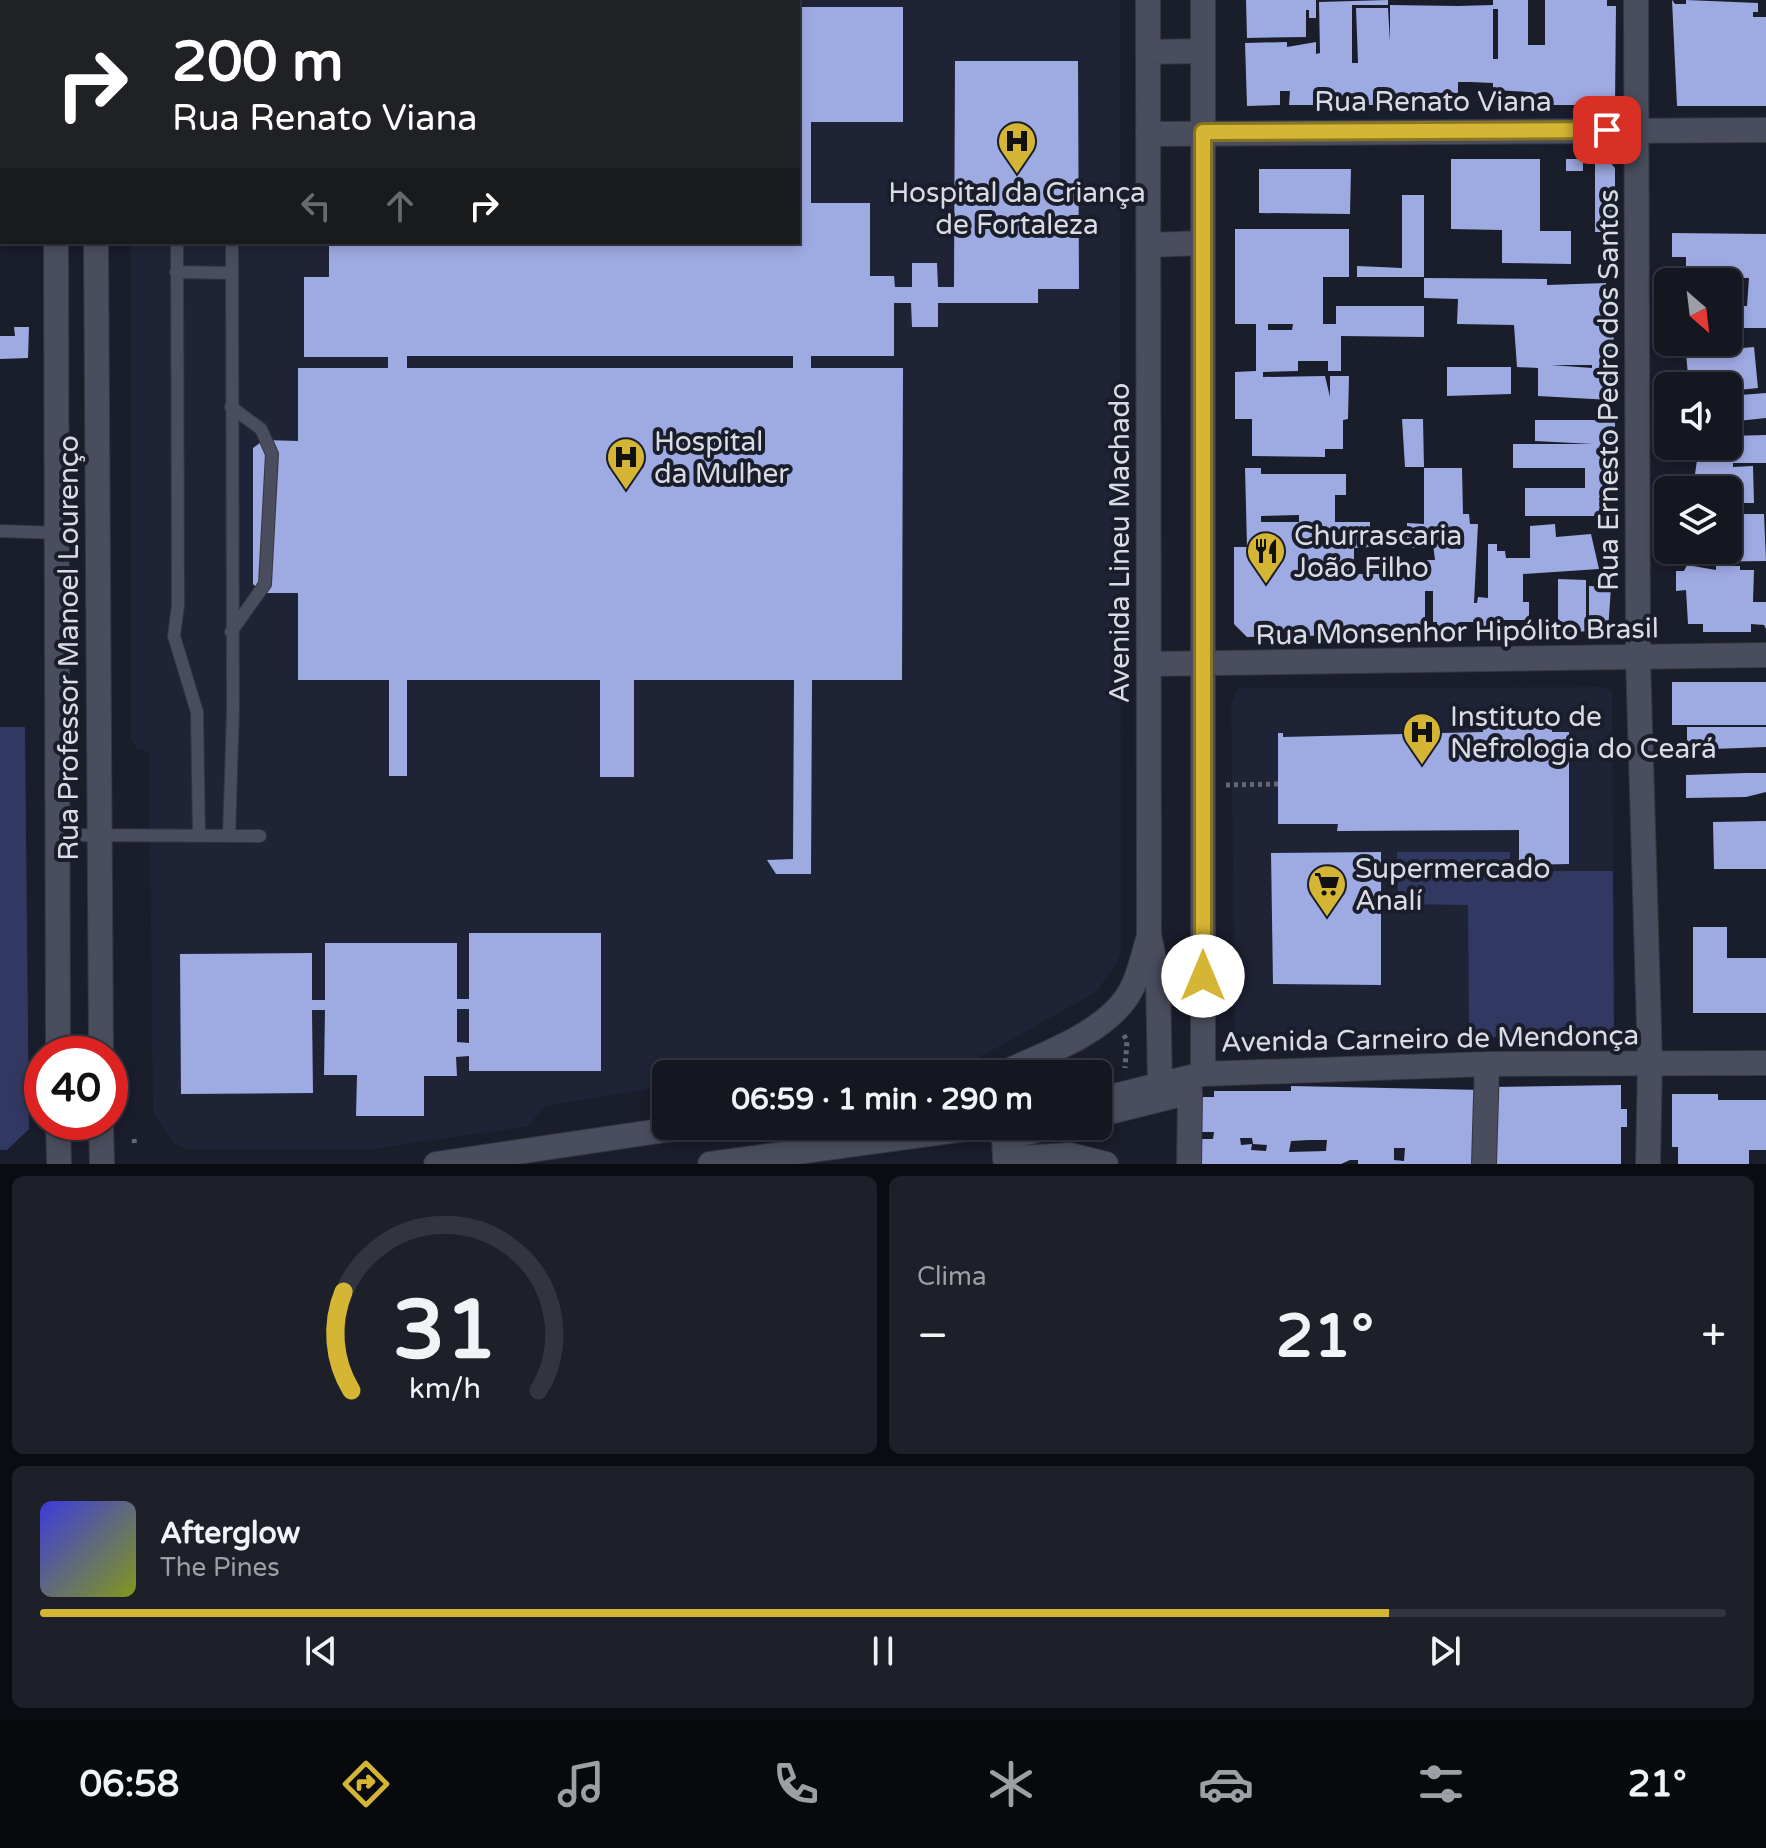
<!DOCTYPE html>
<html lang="pt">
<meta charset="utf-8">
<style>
:root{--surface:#141620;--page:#1d1f29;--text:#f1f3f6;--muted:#9d9fa5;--line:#33353e;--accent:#d5b534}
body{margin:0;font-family:"Varela Round",sans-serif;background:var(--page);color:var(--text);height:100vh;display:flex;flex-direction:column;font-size:30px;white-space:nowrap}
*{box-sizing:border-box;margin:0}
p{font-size:26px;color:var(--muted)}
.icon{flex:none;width:44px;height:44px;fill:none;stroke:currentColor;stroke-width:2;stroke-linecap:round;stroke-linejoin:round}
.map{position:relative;height:1164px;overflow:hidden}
.sheet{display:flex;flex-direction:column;gap:12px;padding:12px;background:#0b0c12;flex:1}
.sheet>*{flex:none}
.hud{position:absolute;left:0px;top:0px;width:800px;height:244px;box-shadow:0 4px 12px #0003,0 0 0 2px var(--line);background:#202124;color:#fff;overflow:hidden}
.needle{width:52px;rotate:152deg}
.fabs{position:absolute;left:1654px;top:268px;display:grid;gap:16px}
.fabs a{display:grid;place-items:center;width:88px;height:88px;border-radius:12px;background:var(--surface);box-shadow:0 4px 12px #0003,0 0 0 2px var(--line);font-size:40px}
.speed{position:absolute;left:24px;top:1036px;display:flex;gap:16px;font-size:40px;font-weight:700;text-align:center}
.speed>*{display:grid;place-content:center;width:104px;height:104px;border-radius:50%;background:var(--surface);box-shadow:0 4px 12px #0003,0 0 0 2px var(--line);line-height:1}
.speed .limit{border:12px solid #d22;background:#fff;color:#111}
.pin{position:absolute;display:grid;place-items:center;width:68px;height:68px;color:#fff;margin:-34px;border-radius:16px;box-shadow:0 4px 12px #0006}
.me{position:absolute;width:88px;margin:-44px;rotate:0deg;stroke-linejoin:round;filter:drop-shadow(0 0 6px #0008)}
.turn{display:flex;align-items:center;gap:28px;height:168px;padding:0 40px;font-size:36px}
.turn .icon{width:104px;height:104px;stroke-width:2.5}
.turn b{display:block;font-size:56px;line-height:68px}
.lanes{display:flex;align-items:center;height:76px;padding:0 40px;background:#0003;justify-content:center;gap:40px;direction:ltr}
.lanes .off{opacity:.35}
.big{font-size:60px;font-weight:700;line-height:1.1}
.sheet .card{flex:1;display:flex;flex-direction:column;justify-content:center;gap:12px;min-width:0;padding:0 28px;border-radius:12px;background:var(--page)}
.sheet .dial{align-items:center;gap:0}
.dial svg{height:208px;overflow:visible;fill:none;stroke:var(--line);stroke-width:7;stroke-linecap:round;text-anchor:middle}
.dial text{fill:var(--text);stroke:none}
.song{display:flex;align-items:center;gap:24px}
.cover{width:96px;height:96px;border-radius:12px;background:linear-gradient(135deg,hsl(240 70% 55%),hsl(70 70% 35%))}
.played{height:8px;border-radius:4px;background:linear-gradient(90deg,var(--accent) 80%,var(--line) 80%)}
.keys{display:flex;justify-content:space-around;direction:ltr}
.heat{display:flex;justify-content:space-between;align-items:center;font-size:44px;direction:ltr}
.sheet .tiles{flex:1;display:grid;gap:12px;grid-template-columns:1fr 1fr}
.card:last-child{grid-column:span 2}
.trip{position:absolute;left:652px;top:1060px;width:460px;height:80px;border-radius:12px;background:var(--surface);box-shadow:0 4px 12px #0003,0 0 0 2px var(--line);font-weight:700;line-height:80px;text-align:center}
.menu{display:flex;height:128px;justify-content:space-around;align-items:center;background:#08090d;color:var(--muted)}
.menu .icon{width:56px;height:56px}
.menu .selected{color:var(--accent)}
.menu b{font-size:36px;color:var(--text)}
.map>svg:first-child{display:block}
.built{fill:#1f2336}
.green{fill:#313962}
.building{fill:#9eaae2;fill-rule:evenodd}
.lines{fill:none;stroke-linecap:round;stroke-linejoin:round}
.lane-casing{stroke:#343640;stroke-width:14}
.street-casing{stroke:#343640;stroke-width:26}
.secondary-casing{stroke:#343640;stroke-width:26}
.path{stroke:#646772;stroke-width:5;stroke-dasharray:4 4;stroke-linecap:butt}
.lane{stroke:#494d5d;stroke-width:12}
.street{stroke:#494d5d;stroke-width:24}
.secondary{stroke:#494d5d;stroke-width:24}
.route-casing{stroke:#8a7622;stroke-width:20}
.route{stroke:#d5b534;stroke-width:14}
.labels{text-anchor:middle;stroke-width:8;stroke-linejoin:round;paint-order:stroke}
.street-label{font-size:28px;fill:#d9dbe5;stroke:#1a1d2a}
.poi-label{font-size:28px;fill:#d9dbe5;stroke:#1a1d2a;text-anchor:start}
</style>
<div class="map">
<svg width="1766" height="1164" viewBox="0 0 1766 1164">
<rect width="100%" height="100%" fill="#1a1d2a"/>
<path class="built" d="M131,0H1120L1121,950L1116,964L1096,992L973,1061L885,1074H666V1096L656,1088L546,1106L528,1126L373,1149L188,1150L174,1143L153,1113L149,752L137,749L131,740V242H798V2Z
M1603,687L1612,692L1613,871H1510V852L1468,905L1469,1037L1235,1034L1231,704L1238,688Z"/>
<path class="green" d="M0,727H25L29,1129L7,1150H0Z
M1397,852H1510V871H1613L1614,1030L1606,1037H1469L1468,905L1398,904Z"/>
<path class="building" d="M1246,0H1316V18H1309V10H1306V37L1247,38Z
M1388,0V5H1352V63H1358L1356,8H1388L1390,42V5L1458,6L1493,5V0H1528V45H1545V0H1607V6H1616L1615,105H1529V92L1493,90V83L1470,82H1458V93H1423V105H1289L1290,91H1280V105L1247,106L1245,43L1287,42V47L1316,42V54L1320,53L1319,2ZM1493,9H1498V59H1493Z
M1672,0L1675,4H1686V0L1758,3V12H1753V17H1766V106H1677Z
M798,7H903V122H811V203H870V276H894L895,287H912V263H937L938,287H954L955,61H1078L1079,289H1038V303H938V327H912L911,303H894V356H811V368H903L902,680H812L811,874H776L767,860L793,859L794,680H634V777H600V680H407V776H389V680H298V593H262L253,584V448L264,440L298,441V368H388V357H304V277H329V242H798ZM407,356H793V368H407Z
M1451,159H1540V231H1571V264L1502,263V230L1451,229Z
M1566,159H1583V171H1566Z
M1595,159H1607L1615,168V232H1595Z
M1259,169H1351L1350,214L1259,213Z
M1402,195H1424V277H1357V266L1402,268Z
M1235,229H1349V277H1323V324H1336V306H1424V337L1341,336V371H1328V361H1298V371L1263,372V377L1325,376L1330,397V376H1349L1348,419L1343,420V449H1325V457L1252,456V419H1235V372L1256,371V324H1235ZM1268,324H1293L1292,330H1268Z
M1672,233L1766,234V328H1728V306H1747L1749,278L1702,277V282H1686V257H1672Z
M1424,278L1547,279V285L1606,283V327H1614L1611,400L1538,396V368L1517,367L1514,325L1457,324L1458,299L1424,298ZM1551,365H1592V368Z
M14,327H29L28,358L0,359V336H15Z
M1754,347L1758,388L1728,391V386H1689L1686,353Z
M1447,367H1511V394L1447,396Z
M1766,393V418L1728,422V396Z
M1402,419H1423L1424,467H1405Z
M1535,420H1615V444H1607L1608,468H1614L1615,489H1604V516H1525V488H1585V468H1513V444H1593L1535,441Z
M1766,435V463H1733V467L1753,466L1754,503H1728V490H1673L1672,475L1695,474L1699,446H1728V436Z
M1245,468H1261V474H1346V495H1335V522H1370V547L1354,548V574H1425V560H1435L1433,544H1450V539L1425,540V548H1407V523L1424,524V468H1462L1463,514H1469L1470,524H1478L1474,603H1477L1478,597L1488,598V544H1497V551H1505L1506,558H1530V526L1555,524L1556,537L1591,534L1599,569L1523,574V602H1529V620H1494V632H1478V622H1459V632H1437V622H1433V591H1425V634L1247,637L1234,624V547H1247ZM1299,515V522H1261V516Z
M1728,514H1764L1766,561L1689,562V550H1728Z
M1687,565L1716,570V566H1740V570H1754L1753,602H1766V629L1764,625L1751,624V632H1703V624H1688L1686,590L1676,591V571H1684Z
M1558,579L1586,580V626L1589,627V586L1611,587L1608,631L1558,632Z
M1672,682H1766V725H1672Z
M1483,725H1552V732H1569V864L1519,865V830L1337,831L1338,824H1278V733H1283V737L1483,732Z
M1687,727H1766V747L1687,750Z
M1746,773H1766V792L1746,797L1686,798V775Z
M1766,821V869H1714L1713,822Z
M1381,852V985L1273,984L1271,853Z
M1693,927H1727V958H1766V1013H1693Z
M469,933H601V1071H469V1056L456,1057L457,1076H424V1116H356L357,1075H324L325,1010H312L313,1093L181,1094L180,954L312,953V1000H325V943H457V999H469ZM457,1009H469V1043L457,1042Z
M1621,1085V1109H1627V1127H1621V1164H1493V1087Z
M1291,1086L1483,1090L1479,1164H1358V1160H1350L1341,1164H1189L1190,1139H1213L1214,1132H1190V1097H1214V1091H1291ZM1240,1138H1252L1253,1144L1267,1145L1266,1151L1251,1150L1252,1144L1241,1145ZM1309,1140H1327L1326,1151L1289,1152L1291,1141ZM1394,1148H1405L1404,1161L1394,1160Z
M1672,1094H1718V1100H1766V1150H1749V1164H1678V1147H1672Z"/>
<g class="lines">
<defs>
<path id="lane" d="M231,0V2
M178,2V0
M0,55H2
M177,242L178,605L174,636L197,712L199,836
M176,272L232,273
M0,531L59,533
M231,632L265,584L272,454L261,429L231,407
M57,835L260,836
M229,836L233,711L232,242"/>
<path id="street" d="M94,0V2
M1636,0L1638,658L1650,1062L1648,1164
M55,2V0
M1148,134L1766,130
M56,242L58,1054
M96,242L101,1054
M1098,1115L1190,1092L1189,1164
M58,1122L59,1164
M101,1122L102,1164
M1055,1126L1004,1138L1005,1159L1070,1155L1106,1164
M1484,1164L1487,1064"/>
<path id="secondary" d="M1148,0L1149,935L1158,977L1160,1084
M1203,0V1074
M1148,52L1203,51
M1150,245L1202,243
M1149,664L1766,655
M1001,1074C1041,1055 1096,1037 1124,1001C1138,983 1142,958 1149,936
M1098,1100L1203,1074L1487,1064L1766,1063
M436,1164L693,1126
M710,1164L987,1126"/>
</defs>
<use href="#lane" class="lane-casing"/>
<use href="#street" class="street-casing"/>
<use href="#secondary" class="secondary-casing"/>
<path class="path" d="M1226,785L1278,784
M1124,1035L1127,1041L1125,1068
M134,1139L135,1147"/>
<use href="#lane" class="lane"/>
<use href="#street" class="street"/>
<use href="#secondary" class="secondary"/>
</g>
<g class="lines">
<defs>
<path id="route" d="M1203,976V132L1607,130"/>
</defs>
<use href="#route" class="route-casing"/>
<use href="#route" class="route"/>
</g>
<defs>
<symbol id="hospital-pin" viewBox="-11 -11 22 30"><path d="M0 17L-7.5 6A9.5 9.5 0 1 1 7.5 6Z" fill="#d5b534" stroke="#1a1d2a"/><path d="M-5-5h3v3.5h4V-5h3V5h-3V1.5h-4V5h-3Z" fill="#111"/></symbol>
<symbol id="restaurant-pin" viewBox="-11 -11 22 30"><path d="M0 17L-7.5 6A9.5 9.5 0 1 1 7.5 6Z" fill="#d5b534" stroke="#1a1d2a"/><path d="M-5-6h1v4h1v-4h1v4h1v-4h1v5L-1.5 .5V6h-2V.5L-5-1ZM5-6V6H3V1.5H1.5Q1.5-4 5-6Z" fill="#111"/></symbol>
<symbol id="supermarket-pin" viewBox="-11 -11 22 30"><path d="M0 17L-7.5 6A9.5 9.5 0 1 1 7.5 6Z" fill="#d5b534" stroke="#1a1d2a"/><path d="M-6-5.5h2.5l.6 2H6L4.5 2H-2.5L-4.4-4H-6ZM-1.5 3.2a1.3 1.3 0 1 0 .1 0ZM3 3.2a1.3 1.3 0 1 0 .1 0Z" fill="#111"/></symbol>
</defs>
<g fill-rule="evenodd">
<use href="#hospital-pin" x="995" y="119" width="44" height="60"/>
<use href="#hospital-pin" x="604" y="435" width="44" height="60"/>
<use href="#restaurant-pin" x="1244" y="529" width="44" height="60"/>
<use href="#hospital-pin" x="1400" y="710" width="44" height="60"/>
<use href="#supermarket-pin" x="1305" y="862" width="44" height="60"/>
</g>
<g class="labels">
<g class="street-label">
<text x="1433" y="111">Rua Renato Viana</text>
<text transform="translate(1608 390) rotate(-90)" y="10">Rua Ernesto Pedro dos Santos</text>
<text transform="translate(1119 543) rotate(-90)" y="10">Avenida Lineu Machado</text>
<text transform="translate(1457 631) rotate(-1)" y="10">Rua Monsenhor Hipólito Brasil</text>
<text transform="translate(68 648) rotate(-90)" y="10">Rua Professor Manoel Lourenço</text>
<text transform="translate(1430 1038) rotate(-1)" y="10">Avenida Carneiro de Mendonça</text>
</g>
<g class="poi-label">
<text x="1017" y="202" text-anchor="middle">Hospital da Criança<tspan x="1017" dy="32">de Fortaleza</tspan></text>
<text x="654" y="451">Hospital<tspan x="654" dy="32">da Mulher</tspan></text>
<text x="1294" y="545">Churrascaria<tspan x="1294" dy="32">João Filho</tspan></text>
<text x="1450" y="726">Instituto de<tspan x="1450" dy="32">Nefrologia do Ceará</tspan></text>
<text x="1355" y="878">Supermercado<tspan x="1355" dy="32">Analí</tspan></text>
</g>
</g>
</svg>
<div class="fabs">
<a><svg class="needle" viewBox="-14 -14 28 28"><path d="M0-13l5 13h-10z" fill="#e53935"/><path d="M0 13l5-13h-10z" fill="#9d9fa5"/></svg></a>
<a><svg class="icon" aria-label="sound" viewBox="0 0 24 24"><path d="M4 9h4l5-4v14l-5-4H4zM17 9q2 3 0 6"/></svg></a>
<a><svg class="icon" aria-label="layers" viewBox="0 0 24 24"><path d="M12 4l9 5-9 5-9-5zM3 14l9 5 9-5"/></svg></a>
</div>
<div class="speed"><div class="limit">40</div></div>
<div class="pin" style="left:1607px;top:130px;background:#d93025"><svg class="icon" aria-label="arrive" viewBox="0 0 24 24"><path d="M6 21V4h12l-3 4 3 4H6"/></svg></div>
<svg class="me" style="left:1203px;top:976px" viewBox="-20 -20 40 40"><circle r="19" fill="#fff"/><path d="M0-13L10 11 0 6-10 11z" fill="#d5b534"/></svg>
<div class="trip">06:59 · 1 min · 290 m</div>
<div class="hud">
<div class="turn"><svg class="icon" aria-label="right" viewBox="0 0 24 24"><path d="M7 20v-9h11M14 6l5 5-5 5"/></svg><div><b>200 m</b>Rua Renato Viana</div></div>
<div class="lanes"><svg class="icon off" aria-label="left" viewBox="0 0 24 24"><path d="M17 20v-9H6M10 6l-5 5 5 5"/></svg><svg class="icon off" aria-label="ahead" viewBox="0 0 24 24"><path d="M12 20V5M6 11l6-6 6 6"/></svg><svg class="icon" aria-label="right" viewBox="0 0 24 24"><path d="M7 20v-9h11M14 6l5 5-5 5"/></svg></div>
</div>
</div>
<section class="sheet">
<div class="tiles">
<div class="card dial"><svg viewBox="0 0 100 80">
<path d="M14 69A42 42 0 1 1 86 69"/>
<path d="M14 69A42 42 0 0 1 11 31" stroke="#d5b534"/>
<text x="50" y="56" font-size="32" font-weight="700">31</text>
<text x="50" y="72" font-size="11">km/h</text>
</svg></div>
<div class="card"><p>Clima</p>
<div class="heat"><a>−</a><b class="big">21°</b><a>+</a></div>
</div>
<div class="card">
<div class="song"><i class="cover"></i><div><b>Afterglow</b><p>The Pines</p></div></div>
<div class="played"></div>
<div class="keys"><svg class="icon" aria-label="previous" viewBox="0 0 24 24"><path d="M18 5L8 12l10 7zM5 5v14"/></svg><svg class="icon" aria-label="pause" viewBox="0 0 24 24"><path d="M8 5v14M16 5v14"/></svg><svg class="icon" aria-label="next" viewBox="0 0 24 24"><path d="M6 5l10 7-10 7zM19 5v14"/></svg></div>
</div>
</div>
</section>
<nav class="menu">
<b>06:58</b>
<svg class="icon selected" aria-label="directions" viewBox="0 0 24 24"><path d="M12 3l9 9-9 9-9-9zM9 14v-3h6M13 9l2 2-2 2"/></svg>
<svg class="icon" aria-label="music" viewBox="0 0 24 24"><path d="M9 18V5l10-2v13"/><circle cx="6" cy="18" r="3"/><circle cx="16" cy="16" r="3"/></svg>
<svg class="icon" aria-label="phone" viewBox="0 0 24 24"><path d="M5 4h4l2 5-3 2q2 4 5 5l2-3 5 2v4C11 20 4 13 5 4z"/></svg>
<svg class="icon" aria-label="climate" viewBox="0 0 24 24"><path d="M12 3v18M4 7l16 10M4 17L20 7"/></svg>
<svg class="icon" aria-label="car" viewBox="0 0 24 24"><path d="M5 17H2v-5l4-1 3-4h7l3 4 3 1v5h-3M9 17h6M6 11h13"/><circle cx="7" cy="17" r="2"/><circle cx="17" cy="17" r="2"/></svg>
<svg class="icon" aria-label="filters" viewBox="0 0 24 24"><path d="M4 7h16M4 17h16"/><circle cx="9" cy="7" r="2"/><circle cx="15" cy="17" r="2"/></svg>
<b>21°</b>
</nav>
